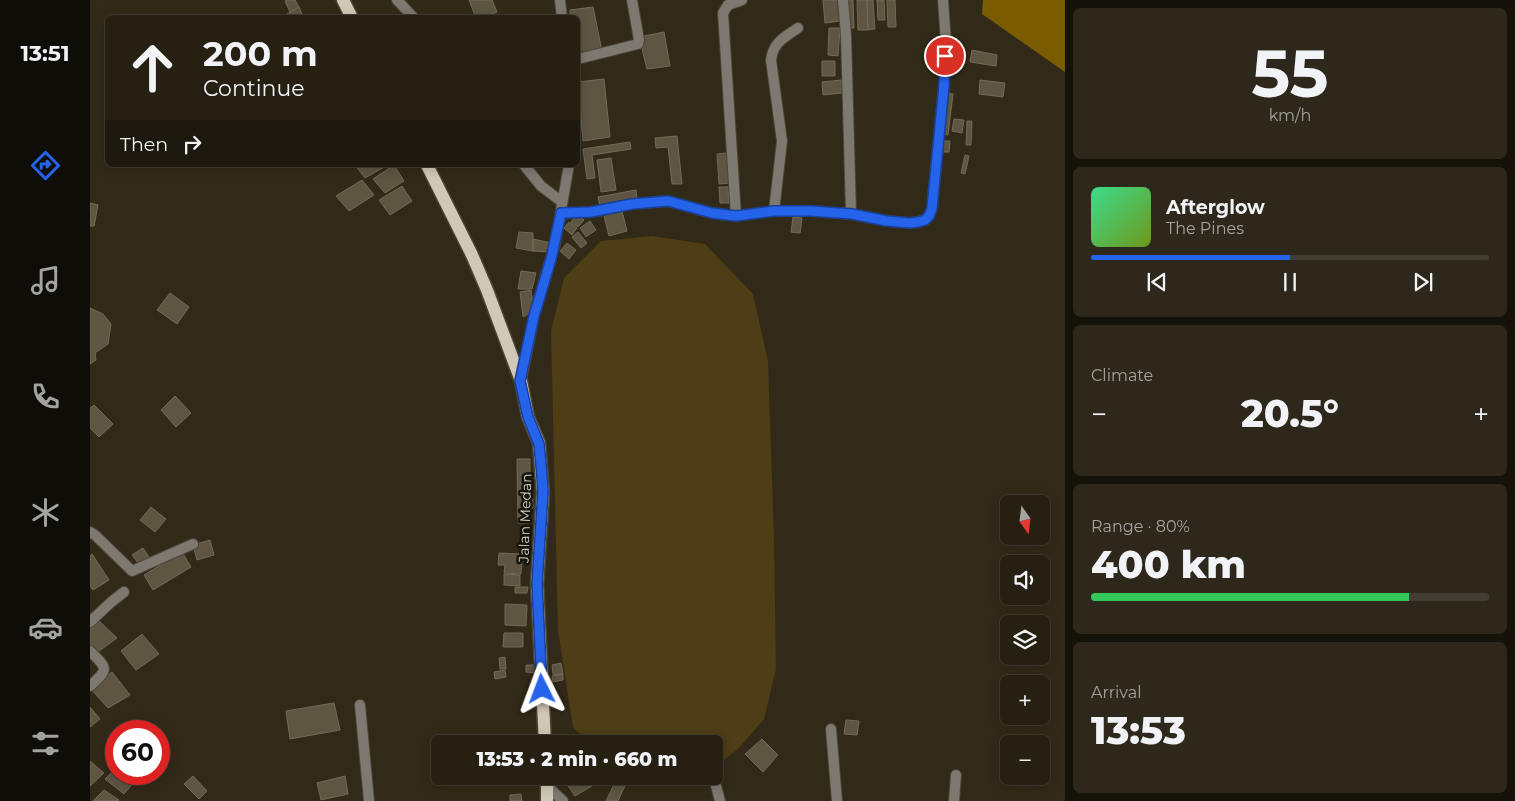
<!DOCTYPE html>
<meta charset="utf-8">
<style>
:root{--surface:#262013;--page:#2e281c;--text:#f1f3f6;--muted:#a4a3a0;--line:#423e33;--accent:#2563eb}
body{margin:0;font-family:Montserrat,sans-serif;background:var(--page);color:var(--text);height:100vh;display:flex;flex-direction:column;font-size:19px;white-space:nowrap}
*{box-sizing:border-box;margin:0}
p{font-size:16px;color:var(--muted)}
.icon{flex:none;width:28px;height:28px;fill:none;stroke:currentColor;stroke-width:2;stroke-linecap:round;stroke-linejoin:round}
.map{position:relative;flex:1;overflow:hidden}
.details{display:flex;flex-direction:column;gap:8px;padding:8px;background:#15120a;width:450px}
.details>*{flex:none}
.banner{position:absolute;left:15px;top:15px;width:475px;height:152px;border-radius:8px;box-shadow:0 2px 12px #0003,0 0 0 1px var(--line);background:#262013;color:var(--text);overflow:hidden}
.needle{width:32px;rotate:166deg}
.controls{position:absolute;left:910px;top:495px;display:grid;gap:10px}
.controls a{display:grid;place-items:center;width:50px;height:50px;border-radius:8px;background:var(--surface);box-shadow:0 2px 12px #0003,0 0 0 1px var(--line);font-size:25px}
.speed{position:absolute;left:15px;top:720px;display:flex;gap:10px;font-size:25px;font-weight:700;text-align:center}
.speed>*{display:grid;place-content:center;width:65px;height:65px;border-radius:50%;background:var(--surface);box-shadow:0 2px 12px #0003,0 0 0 1px var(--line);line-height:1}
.speed .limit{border:8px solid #d22;background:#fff;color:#111}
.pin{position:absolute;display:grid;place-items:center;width:42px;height:42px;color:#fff;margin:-21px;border:2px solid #fff;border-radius:50%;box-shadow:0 1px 5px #0007}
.me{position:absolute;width:55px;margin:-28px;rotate:357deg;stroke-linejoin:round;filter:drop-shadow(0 0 4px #0008)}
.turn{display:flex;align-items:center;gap:18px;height:105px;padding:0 15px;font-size:22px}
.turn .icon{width:65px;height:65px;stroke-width:2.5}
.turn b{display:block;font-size:35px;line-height:42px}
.then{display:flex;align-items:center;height:48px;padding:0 15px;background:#0003;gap:10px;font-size:19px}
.big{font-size:38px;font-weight:800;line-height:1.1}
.details .card{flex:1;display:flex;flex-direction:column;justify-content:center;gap:8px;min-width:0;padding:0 18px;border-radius:8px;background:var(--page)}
.details .dial{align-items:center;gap:0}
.dial b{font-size:65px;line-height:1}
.song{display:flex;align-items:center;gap:15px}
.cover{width:60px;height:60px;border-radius:8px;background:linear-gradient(135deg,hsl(150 70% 55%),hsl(80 70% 35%))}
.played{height:5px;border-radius:2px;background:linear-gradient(90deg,var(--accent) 50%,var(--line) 50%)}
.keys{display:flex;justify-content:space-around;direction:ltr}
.heat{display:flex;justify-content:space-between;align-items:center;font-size:28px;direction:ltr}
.charge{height:8px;border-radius:4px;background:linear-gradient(90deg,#34c759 80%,var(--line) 0)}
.trip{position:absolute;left:341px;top:735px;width:292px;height:50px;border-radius:8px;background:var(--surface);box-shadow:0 2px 12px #0003,0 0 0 1px var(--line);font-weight:800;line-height:50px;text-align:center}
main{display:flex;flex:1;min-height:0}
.tabs{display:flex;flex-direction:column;width:90px;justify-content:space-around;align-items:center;background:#0f0d08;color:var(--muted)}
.tabs .icon{width:35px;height:35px}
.tabs .on{color:var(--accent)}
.tabs b{font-size:22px;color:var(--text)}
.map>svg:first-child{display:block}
.green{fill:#4e3d15}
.forest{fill:#7a5b00}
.building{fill:#5e5543;stroke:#736a57}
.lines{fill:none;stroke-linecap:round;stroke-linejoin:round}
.minor-casing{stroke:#4c4535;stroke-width:12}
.tertiary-casing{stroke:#4c4535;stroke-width:12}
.primary-casing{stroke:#4c4535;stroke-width:15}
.minor{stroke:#7d7971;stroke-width:10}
.tertiary{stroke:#7d7971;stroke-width:10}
.primary{stroke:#d1c9b7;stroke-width:12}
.route-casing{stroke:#184099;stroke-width:12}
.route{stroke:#2563eb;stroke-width:9}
.labels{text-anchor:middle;stroke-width:5;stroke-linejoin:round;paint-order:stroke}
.street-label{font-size:14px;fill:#d7d2c7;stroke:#16130b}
</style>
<main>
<nav class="tabs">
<b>13:51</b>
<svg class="icon on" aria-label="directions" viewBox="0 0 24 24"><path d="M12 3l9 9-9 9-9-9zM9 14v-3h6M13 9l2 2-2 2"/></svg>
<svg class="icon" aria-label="music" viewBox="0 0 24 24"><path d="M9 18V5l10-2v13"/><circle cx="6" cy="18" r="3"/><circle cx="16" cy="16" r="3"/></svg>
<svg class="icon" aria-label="phone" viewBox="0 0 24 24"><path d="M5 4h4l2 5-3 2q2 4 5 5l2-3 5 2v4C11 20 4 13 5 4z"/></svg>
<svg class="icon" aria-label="climate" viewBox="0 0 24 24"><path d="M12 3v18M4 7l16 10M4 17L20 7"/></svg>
<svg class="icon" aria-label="car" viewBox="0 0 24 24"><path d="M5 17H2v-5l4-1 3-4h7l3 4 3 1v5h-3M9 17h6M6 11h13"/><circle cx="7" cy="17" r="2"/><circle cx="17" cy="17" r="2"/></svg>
<svg class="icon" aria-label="filters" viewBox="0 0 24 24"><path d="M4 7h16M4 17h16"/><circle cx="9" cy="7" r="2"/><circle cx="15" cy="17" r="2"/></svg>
</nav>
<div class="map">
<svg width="975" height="801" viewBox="0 0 975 801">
<rect width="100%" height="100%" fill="#322a19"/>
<path class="green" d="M562,236L615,244L663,294L678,361L684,539L686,669L674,719L648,749L625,767V744H500L483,727L468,630L461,331L474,278L511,241Z"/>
<path class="forest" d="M893,0H975V72L892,14Z"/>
<path class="building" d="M198,0H205L209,7L200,12L195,1Z
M379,0H402L407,12L392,18H386Z
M733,0H748L751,21L735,23Z
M756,0H763L764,28H757Z
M767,0H777L778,30H768Z
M777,0H783L785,29L778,30Z
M787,0H794L795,20H788Z
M797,0H805L806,27H798Z
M209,7L214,18H199L197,14Z
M503,7L512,51L488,54V18H480V10Z
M739,28H750L748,56L738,55Z
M574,32L580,66L557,69L549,37Z
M882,50L907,55L906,66L880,62Z
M732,61H745V76H732Z
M514,79L520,137L493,141L488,82Z
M751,80L752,93L733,95L732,82Z
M890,80L915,83L913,97L889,94Z
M855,93L863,94L858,135L851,134Z
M864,119L874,120L872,133L862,131Z
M877,121H882L881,145H876Z
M587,136L592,184H582L578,147L566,148L565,138Z
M851,141H860L859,152H850Z
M540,142L541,149L502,155L505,178L497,179L493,149Z
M637,153L639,183L629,184L627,154Z
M875,155L879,156L875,174L871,173Z
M521,158L526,190L511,192L507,160Z
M265,165H298L275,178Z
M304,165L314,181L295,193L283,179Z
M272,180L284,195L259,211L246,196Z
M312,186L322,201L300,215L289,200Z
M629,187H638L639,203H630Z
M546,190L547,199L510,206L508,197Z
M0,203L8,205L4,226H0Z
M531,207L537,231L519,236L513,212Z
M487,214L494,220L488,227L481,222Z
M703,217L712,218L710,233L701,232Z
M500,221L506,230L496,237L490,228Z
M479,222L487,228L482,235L474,228Z
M429,232L443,233V251L426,248Z
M488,232L497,243L491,248L482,237Z
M443,239L461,243L460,252L443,251Z
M477,243L486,250L479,259L470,251Z
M431,271L446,273L442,289H428Z
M441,290L444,311L433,317L430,292Z
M80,293L99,307L87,324L67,310Z
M0,308L13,314L21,324L18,344L5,353L6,360L0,364Z
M85,396L101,413L86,427L71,410Z
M4,405L23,424L9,437L0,428V408Z
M427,459H440V474H442L443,508H440V523H428Z
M61,507L76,519L65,532L50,520Z
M120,540L124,555L107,560L103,545Z
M53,548L59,557L48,563L42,555Z
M92,552L101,567L63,590L54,575Z
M409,553L432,554L431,574L414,573L415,565H408Z
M2,554L19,580L3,590L0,586V556Z
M414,574L430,575V586L414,585Z
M425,587H438L437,593H425Z
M415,604L437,605L436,626L415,625Z
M8,620L27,638L5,654L0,649V627Z
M414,633H433V647H413Z
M52,634L69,654L46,670L31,651Z
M415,657L416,669H410L409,658Z
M471,663L473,674L463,675L462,665Z
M436,665H447V673L436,672Z
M415,670L416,677L405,679L404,672Z
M22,672L40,695L18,708L0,688Z
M473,674V680L463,682L462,676Z
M244,703L250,730L200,739L196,711Z
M0,707L10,719L0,727Z
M756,720L769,721L767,735L754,734Z
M672,739L688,755L673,772L655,754Z
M0,761L14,773L0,786Z
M26,768V774H51L34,794L15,779Z
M103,776L117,791L109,799L94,784Z
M255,776L258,794L231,800L227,783Z
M471,776H502L507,783L485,796Z
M528,776L539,777L528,801H516Z
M14,790L29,800L27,801H3Z
M431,794L432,801H420V795Z"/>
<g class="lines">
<defs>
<path id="minor" d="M307,0L324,18
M753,0L756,35L761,214
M488,59L548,44L549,40L542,0
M434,165L451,186L472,202
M684,211L692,141L681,60C683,42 695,37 708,28
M471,213L501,212L542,204L578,201L622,213L646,216L684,211H721L761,214L797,221L820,223L828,222L835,220L839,216L842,208L854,85L856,42L853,0
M646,216L633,13L638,5L652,0
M0,532L5,535L42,571L103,544
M0,622L20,603L34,592
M0,651C18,669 19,669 0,686
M270,705L279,801
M741,729L747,801
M457,786L473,801
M626,786L630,801
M864,801L866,775"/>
<path id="tertiary" d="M470,0L472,18
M431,381L444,316L465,244L479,165"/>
<path id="primary" d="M253,0L262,18
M337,165L382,255L397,290L431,381L438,417L449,443L453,493L447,584L455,744
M457,776V801"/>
</defs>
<use href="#minor" class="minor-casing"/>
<use href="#tertiary" class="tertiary-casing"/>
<use href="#primary" class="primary-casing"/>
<use href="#minor" class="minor"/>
<use href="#tertiary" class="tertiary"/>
<use href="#primary" class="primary"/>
</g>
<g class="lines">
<defs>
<path id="route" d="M452,689L447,584L453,493L452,476L449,444L438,417L430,381L444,316L461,259L471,213L501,212L542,204L578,201L622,213L646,216L684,211H721L762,214L797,221L820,223L828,222L835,220L839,216L842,208L854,85L855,56"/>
</defs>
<use href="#route" class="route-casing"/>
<use href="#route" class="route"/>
</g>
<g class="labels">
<g class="street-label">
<text transform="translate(435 518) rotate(-88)" y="5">Jalan Medan</text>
</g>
</g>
</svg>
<div class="controls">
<a><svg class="needle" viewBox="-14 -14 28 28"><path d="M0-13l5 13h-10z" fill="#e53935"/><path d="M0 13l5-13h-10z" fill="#a4a3a0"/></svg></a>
<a><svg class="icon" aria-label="sound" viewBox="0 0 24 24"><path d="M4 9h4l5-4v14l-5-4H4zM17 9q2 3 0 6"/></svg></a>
<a><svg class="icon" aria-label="layers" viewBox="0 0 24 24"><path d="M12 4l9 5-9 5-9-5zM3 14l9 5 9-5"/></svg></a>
<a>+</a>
<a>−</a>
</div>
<div class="speed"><div class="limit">60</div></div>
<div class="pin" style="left:855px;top:56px;background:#d93025"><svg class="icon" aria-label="arrive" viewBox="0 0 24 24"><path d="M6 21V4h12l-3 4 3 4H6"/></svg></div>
<svg class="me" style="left:452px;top:689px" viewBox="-20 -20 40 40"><path d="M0-17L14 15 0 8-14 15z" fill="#2563eb" stroke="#fff" stroke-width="4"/></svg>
<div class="trip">13:53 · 2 min · 660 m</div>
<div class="banner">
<div class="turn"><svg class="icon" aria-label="ahead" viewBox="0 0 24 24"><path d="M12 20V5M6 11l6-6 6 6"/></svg><div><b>200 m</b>Continue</div></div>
<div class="then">Then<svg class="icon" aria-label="right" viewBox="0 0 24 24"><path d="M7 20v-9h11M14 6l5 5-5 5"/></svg></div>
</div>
</div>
<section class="details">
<div class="card dial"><b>55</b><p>km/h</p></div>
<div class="card">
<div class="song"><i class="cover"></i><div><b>Afterglow</b><p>The Pines</p></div></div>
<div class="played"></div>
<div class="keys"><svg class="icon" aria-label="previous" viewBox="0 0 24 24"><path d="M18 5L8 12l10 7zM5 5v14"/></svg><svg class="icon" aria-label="pause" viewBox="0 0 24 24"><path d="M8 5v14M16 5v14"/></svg><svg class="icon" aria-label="next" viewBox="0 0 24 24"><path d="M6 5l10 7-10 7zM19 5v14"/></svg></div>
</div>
<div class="card"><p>Climate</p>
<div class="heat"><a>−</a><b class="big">20.5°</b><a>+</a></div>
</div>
<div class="card"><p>Range · 80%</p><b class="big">400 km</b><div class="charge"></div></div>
<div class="card"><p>Arrival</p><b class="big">13:53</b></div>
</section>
</main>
